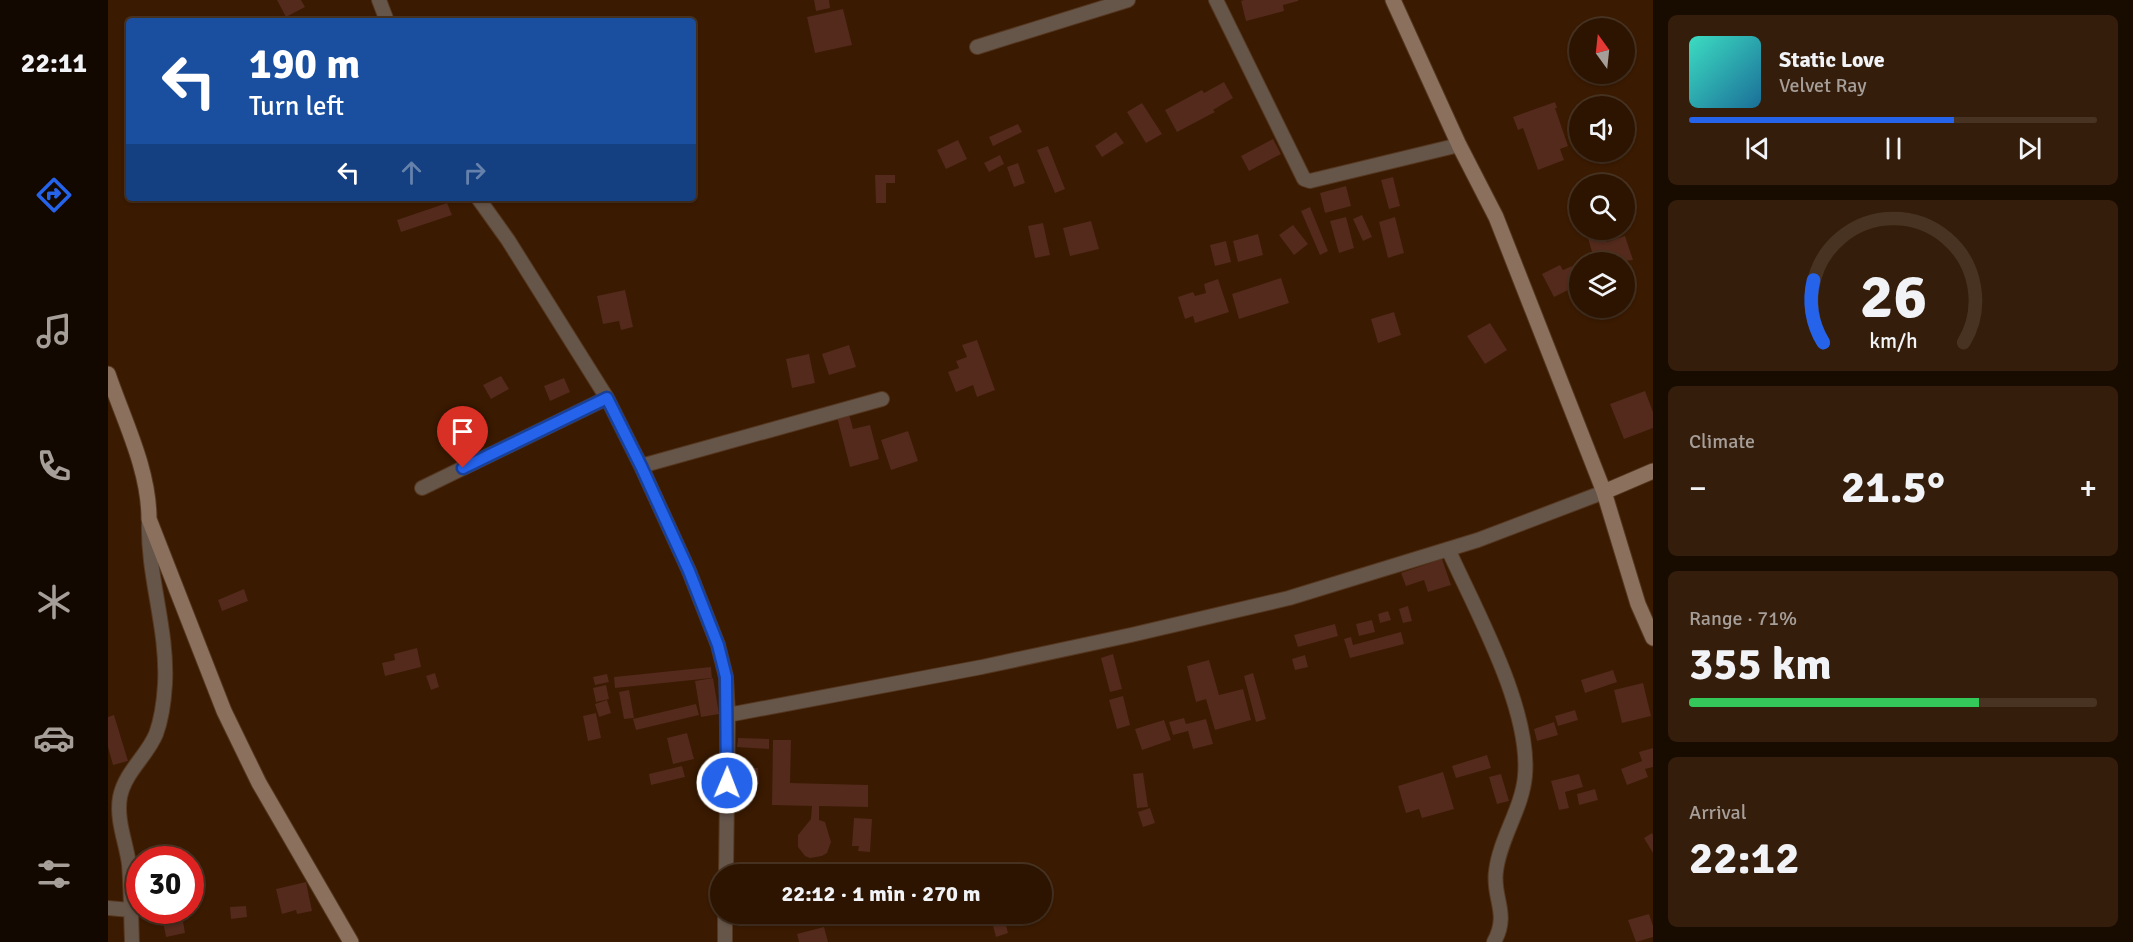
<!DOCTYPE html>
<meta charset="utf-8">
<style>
:root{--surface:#2c1400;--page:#341d0a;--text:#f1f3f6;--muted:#a69e99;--line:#483322;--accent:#2563eb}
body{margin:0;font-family:Signika,sans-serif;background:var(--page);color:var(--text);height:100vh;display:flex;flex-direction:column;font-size:22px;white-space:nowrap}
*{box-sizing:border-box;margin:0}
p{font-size:20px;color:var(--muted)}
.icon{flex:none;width:33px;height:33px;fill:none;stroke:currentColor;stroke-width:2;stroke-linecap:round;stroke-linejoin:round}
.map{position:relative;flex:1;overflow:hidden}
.side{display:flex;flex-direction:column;gap:15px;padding:15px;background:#180b00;width:480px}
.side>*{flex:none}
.top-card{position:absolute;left:18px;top:18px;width:570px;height:183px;border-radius:6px;box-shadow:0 2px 4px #0004,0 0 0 2px var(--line);background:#1a4fa0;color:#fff;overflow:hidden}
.needle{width:39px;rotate:345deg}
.controls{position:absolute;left:1461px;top:18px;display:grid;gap:12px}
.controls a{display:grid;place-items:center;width:66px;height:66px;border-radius:50%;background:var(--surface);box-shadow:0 2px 4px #0004,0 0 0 2px var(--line);font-size:30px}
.speed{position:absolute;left:18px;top:846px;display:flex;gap:12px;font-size:30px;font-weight:700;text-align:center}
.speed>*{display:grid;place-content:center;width:78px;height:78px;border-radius:50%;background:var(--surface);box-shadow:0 2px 4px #0004,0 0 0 2px var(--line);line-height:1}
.speed .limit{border:9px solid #d22;background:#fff;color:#111}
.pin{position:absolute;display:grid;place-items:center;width:51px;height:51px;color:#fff;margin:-62px -26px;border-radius:50% 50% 50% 0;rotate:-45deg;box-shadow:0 0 6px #0007}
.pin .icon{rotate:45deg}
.me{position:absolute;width:66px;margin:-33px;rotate:1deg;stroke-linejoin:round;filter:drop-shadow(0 0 4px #0008)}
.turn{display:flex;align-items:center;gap:21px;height:126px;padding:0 24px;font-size:27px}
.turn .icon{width:78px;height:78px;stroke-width:2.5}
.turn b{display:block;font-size:42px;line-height:51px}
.lanes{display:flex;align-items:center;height:57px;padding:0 24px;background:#0003;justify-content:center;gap:30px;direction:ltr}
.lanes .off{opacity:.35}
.big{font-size:45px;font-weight:700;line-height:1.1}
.side .card{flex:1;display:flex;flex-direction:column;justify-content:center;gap:9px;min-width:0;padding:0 21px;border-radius:9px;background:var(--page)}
.side .dial{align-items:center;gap:0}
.dial svg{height:156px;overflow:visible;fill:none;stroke:var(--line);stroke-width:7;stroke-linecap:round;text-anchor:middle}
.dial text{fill:var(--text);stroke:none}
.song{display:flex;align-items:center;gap:18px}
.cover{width:72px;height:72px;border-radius:9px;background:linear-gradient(135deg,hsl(170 70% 55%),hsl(200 70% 35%))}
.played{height:6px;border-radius:3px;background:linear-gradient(90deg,var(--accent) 65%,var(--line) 65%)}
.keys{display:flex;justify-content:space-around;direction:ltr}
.heat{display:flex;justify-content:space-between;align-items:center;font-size:33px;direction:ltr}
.charge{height:9px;border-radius:4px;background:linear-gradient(90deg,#34c759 71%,var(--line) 0)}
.trip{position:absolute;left:602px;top:864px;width:342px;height:60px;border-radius:30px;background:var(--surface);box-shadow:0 2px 4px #0004,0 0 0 2px var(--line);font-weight:700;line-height:60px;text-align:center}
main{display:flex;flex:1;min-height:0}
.menu{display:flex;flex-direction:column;width:108px;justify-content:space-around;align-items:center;background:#120800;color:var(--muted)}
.menu .icon{width:42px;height:42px}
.menu .selected{color:var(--accent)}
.menu b{font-size:27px;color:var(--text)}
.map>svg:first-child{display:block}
.building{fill:#532a1c}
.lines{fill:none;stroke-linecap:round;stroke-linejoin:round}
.street-casing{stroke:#55371f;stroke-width:16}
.secondary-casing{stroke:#55371f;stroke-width:17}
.street{stroke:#665549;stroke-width:14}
.secondary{stroke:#8b715d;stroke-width:15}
.route-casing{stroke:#184099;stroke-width:15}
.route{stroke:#2563eb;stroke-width:10}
</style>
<main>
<nav class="menu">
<b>22:11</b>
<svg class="icon selected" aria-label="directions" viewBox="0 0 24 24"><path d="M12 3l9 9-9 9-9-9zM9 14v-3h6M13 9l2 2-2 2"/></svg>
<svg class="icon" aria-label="music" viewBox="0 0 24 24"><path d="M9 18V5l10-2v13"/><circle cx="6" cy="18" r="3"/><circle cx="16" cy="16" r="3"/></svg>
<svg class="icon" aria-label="phone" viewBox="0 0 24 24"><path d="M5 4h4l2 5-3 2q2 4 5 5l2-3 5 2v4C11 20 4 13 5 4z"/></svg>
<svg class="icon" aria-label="climate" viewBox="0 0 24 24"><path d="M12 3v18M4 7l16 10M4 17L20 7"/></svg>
<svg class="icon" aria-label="car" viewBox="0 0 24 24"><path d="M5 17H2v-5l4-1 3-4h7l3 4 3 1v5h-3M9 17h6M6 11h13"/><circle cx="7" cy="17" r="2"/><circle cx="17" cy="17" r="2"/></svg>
<svg class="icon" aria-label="filters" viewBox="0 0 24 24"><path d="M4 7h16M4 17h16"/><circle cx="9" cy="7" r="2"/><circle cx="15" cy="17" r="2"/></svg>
</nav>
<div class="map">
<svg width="1545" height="942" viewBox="0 0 1545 942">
<rect width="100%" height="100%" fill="#3a1a00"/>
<path class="building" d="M169,0H193L197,7L178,17Z
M706,0H721L722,8L708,11Z
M1136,0H1190V1L1175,5L1176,11L1138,21L1133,1Z
M735,9L744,45L707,53L699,17Z
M1116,82L1125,98L1105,110L1107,112L1069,132L1057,110L1094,90L1096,93Z
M1447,102L1449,108H1447L1460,146L1452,149L1456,160L1430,170L1415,128L1410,130L1405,117Z
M1034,103L1054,134L1038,143L1019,112Z
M910,124L914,132L885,146L881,137Z
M1008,132L1016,143L994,157L987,146Z
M1165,139L1173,154L1141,171L1133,156Z
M850,140L859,159L838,169L829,150Z
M940,146L957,189L947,193L929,150Z
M892,155L896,164L881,172L876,163Z
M910,163L917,183L906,187L899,167Z
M767,175H787V183H778V203H768Z
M1285,177L1292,206L1281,209L1273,180Z
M1238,186L1243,206L1217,213L1212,193Z
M339,203L344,215L293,232L289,220Z
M1202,207L1220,251L1212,255L1193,211Z
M1254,215L1264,237L1255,241L1245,219Z
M1238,217L1246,248L1231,253L1222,221Z
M1287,217L1296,253L1280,258L1271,222Z
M983,221L991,249L962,256L955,228Z
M935,223L942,255L927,258L920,226Z
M1185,225L1200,244L1186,255L1171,235Z
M1484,230H1496L1499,242L1517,236L1525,260L1506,262L1503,254L1486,259L1478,231Z
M1150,234L1155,255L1130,262L1125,241Z
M1118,241L1123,262L1107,266L1102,245Z
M1452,265L1455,270L1464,266L1472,280V284L1446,297L1434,274Z
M1173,278L1181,303L1131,319L1124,294Z
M1110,279L1121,312L1087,323L1085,316L1077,319L1070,297L1085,292L1087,296L1098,293L1096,284Z
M517,290L525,327L513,330L511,321L495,324L489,296Z
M1286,312L1293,335L1270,343L1263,319Z
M1382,323L1399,350L1377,364L1359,336Z
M869,340L887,390L869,397L865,385L848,392L840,372L851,368L848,361L859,357L854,345Z
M741,345L748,367L721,375L714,354Z
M701,354L707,383L684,388L678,359Z
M393,376L401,389L383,399L375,385Z
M456,378L462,392L442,401L436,386Z
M1537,391L1545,412V428L1516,439L1502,404Z
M741,414L745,429L762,425L771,459L742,467L729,417Z
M800,431L810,461L783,470L773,440Z
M1334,559L1343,585L1320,592L1316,580L1298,586L1293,573Z
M136,589L140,601L114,611L110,600Z
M1300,606L1304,621L1295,623L1291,609Z
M1280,611L1283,620L1272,623L1270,614Z
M1264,620L1267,632L1251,636L1248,624Z
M1227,624L1230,636L1190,647L1186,635Z
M1293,632L1296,644L1242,658L1236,639L1243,637L1245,645Z
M309,648L313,667L277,676L274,663L287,660L286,654Z
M1005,654L1014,689L1002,692L993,658Z
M1197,655L1200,667L1187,670L1184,659Z
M1101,660L1111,695L1135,689L1143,720L1107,730L1098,699L1088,702L1079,666Z
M603,667L604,678L507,688L506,677Z
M1505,670L1509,682L1477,693L1473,680Z
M327,673L331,687L323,690L318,676Z
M1145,673L1158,719L1148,722L1136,676Z
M499,674L501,682L487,685L485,677Z
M605,678L611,714L593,717L587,681Z
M1535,683L1543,716L1514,723L1506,690Z
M498,685L501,699L488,702L485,688Z
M521,690L526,718L516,719L511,692Z
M1015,696L1022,725L1009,729L1001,700Z
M499,700L503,713L491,717L487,704Z
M588,704L591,715L528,730L525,719Z
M1467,710L1470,720L1450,726L1447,716Z
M488,713L493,738L480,741L475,716Z
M6,715L20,761L5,765L0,747V717Z
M1076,718L1078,724L1098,719L1105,744L1085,749L1080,731L1065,735L1061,722Z
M1056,720L1063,740L1034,750L1027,729Z
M1446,722L1450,735L1429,741L1426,729Z
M579,733L586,759L565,764L559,738Z
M630,738L661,739V749L629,747Z
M665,740H683L682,783L760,785V807L711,806V820L717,822L723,842L719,853L714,856L702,858L697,856L690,847V835L703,819L704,806L664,805Z
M1545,748V767L1537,769L1540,777L1519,785L1513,769L1534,761L1531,752Z
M1379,755L1383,768L1348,778L1344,766Z
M634,756L639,785L631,787L626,757Z
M574,766L577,777L543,785L541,774Z
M643,768H650L651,784H644Z
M1335,772L1346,809L1314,818L1311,809L1298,813L1290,786Z
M1035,773L1040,807L1029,808L1025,774Z
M1393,774L1401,801L1389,804L1381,777Z
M1471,774L1475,787L1457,792L1461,808L1451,810L1443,781Z
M1487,789L1490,800L1471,805L1469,794Z
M1042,808L1047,823L1035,827L1030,812Z
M746,818L764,819L762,852L750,851L751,846H744Z
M1544,833L1545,835V853L1536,838Z
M198,882L204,911L189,914L188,910L174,914L168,889Z
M138,906L139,917L123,919L122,907Z
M53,910H73L77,933L58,937Z
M743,914H762L764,917L748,925Z
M1541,914L1545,926V937L1528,942L1520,920Z
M896,918L900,933L888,937L884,922Z
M716,927L720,942H691L689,934Z"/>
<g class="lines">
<defs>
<path id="street" d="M271,0L279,21
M1108,0L1196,179L1202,181L1351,145
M869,47L1020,0
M370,198L400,240L499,398L533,466L581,571L610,645L618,677L620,715L618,874
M533,466L774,399
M314,488L499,398
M1340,549C1368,611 1423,709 1417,776C1414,809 1392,838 1388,871C1384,898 1402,913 1386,942
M620,715L874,667L1023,635L1181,598L1370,540L1496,492
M0,908L22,910
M24,942C23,916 23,890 21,864C18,842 8,820 12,797C17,772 39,756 48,734C54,718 56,701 57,684C60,628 39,576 41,521
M617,942V914"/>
<path id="secondary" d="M1285,0L1351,145L1388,217L1496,492L1530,604L1545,638
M0,374C16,421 41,469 41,519L116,711L151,783L243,942
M1496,492L1545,471"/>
</defs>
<use href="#street" class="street-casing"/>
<use href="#secondary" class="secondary-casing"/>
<use href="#street" class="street"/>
<use href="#secondary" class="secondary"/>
</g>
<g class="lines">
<defs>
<path id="route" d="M355,468L499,398L533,466L581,571L610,645L618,677L619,783"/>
</defs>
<use href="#route" class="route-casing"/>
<use href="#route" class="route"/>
</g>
</svg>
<div class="controls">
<a><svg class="needle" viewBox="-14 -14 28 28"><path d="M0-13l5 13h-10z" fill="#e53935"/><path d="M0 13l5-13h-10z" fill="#a69e99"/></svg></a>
<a><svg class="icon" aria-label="sound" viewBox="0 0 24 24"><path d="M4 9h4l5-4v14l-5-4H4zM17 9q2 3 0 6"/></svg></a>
<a><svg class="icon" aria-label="search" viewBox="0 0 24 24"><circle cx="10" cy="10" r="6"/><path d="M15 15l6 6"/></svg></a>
<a><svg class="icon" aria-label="layers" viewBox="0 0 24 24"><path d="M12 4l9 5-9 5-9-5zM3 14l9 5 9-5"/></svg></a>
</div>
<div class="speed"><div class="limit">30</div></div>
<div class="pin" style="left:355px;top:468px;background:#d93025"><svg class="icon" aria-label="arrive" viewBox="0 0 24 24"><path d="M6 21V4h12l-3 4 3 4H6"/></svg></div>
<svg class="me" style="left:619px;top:783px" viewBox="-20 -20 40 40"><circle r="17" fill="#2563eb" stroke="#fff" stroke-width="3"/><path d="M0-11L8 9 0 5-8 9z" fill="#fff"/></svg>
<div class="trip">22:12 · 1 min · 270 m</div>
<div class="top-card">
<div class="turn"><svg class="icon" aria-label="left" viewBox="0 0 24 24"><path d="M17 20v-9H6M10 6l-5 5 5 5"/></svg><div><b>190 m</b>Turn left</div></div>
<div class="lanes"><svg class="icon" aria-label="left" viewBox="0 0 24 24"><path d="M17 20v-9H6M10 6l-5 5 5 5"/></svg><svg class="icon off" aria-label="ahead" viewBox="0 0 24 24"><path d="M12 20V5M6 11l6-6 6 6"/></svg><svg class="icon off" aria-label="right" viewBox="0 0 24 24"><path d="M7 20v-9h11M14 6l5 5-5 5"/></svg></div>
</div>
</div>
<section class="side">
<div class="card">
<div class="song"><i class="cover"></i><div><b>Static Love</b><p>Velvet Ray</p></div></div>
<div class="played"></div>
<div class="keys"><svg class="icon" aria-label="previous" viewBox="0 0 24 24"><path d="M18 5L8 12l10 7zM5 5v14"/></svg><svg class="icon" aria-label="pause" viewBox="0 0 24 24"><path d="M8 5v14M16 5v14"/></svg><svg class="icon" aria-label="next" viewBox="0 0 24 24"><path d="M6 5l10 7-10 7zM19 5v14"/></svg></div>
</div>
<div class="card dial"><svg viewBox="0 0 100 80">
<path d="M14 69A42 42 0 1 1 86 69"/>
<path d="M14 69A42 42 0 0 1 9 37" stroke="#2563eb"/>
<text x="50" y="56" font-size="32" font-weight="700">26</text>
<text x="50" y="72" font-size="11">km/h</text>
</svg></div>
<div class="card"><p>Climate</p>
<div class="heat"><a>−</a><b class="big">21.5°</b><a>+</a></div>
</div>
<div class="card"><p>Range · 71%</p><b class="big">355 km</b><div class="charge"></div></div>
<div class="card"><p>Arrival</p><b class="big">22:12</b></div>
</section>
</main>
